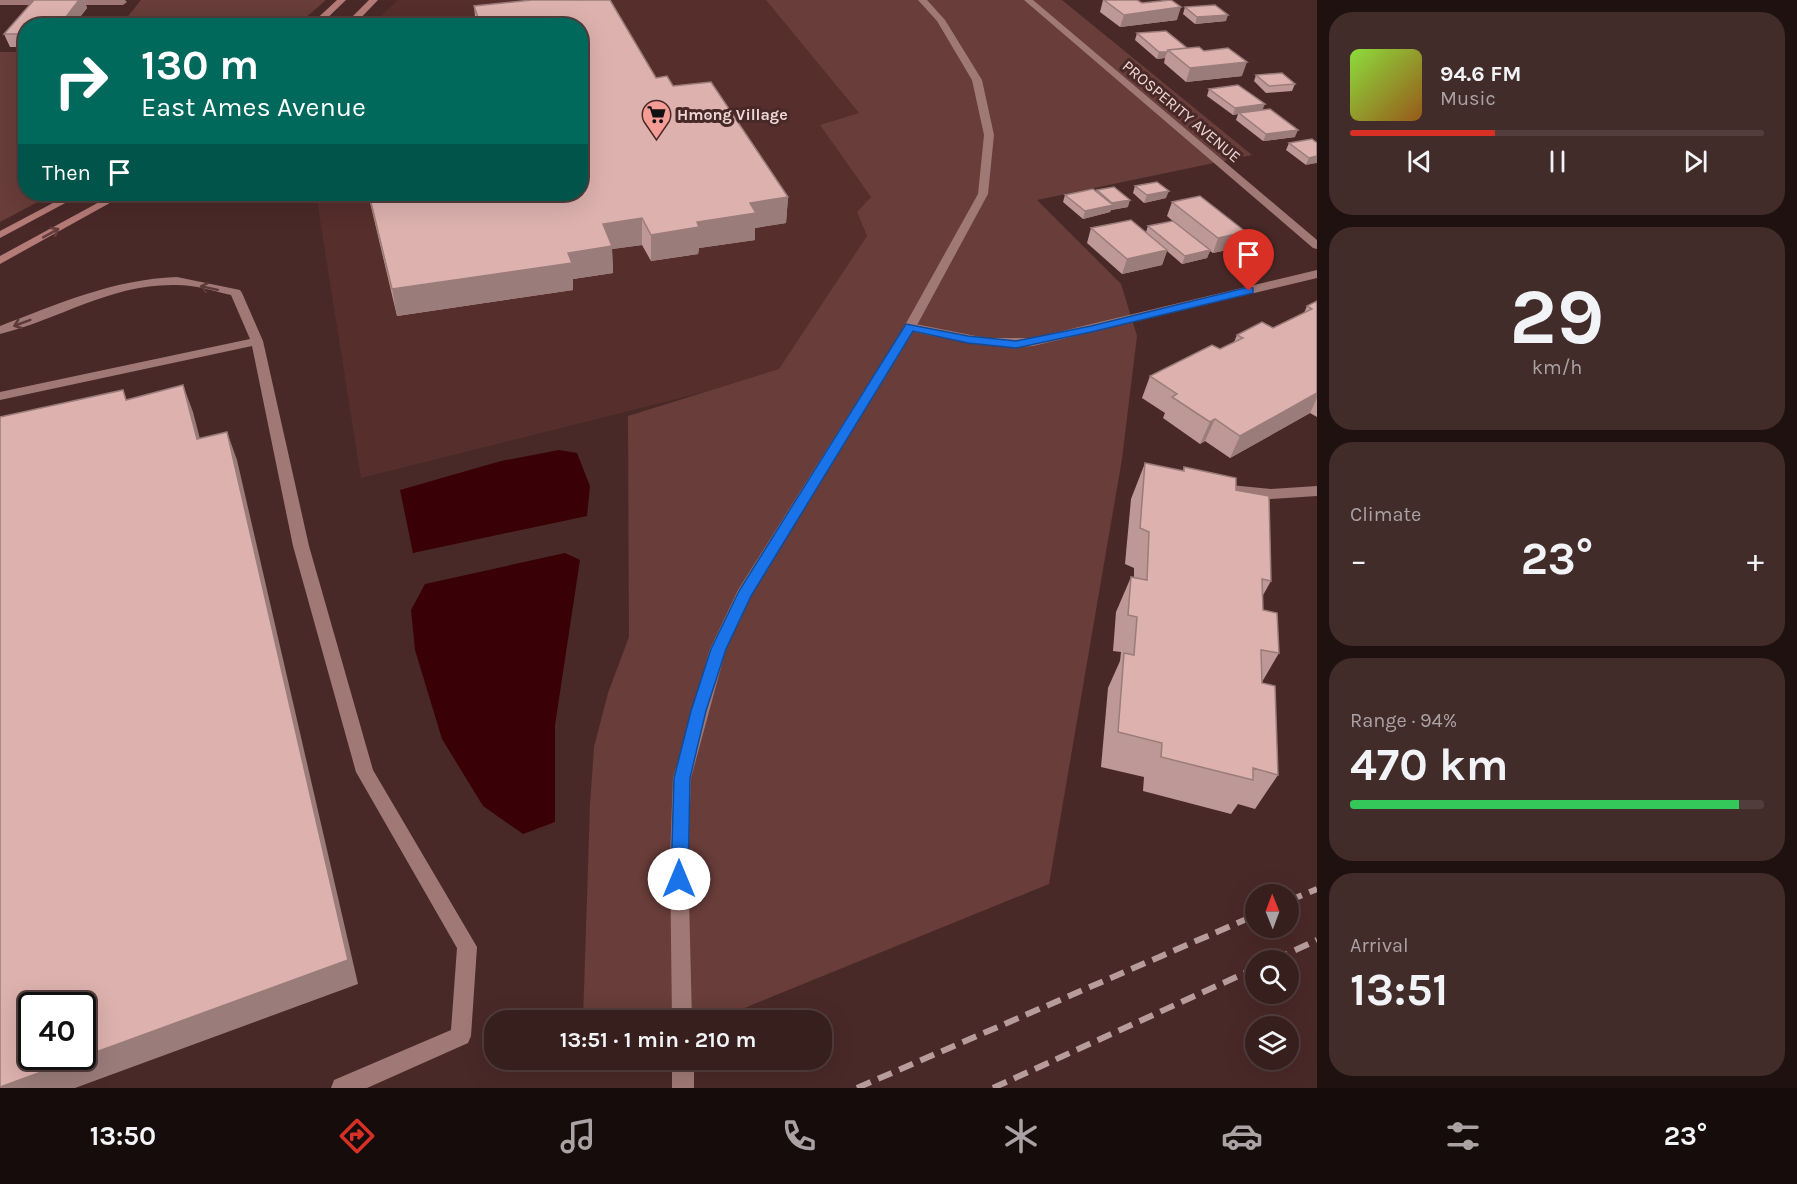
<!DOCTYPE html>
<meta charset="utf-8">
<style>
:root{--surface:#371f1d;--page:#422c2a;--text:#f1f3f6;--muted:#aaa2a4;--line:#513d3b;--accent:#d93025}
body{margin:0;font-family:Karla,sans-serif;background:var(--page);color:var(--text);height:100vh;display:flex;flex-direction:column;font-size:22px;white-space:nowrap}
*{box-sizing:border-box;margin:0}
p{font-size:20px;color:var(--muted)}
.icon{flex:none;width:33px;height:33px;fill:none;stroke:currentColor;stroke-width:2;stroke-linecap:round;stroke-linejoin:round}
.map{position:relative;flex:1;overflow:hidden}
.details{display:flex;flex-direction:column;gap:12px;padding:12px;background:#1e1110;width:480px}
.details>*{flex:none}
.top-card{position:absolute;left:18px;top:18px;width:570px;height:183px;border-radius:24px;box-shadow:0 6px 24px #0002,0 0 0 2px var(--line);background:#00695c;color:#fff;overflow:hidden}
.needle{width:39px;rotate:359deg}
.controls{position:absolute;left:1245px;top:884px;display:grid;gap:12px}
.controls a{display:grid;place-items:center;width:54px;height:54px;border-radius:50%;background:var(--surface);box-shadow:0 6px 24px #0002,0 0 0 2px var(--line);font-size:30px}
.speed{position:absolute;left:18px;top:992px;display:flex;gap:12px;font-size:30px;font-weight:700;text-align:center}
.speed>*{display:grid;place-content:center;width:78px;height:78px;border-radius:50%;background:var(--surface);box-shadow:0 6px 24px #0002,0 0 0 2px var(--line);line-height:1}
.speed .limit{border:3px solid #111;border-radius:9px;background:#fff;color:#111}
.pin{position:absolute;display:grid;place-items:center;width:51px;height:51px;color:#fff;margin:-62px -26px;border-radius:50% 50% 50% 0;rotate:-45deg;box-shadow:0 0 6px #0007}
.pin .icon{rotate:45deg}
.me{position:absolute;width:66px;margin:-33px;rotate:0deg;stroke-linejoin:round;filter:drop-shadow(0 0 4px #0008)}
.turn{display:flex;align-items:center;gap:21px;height:126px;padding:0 24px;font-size:27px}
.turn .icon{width:78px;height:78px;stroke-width:2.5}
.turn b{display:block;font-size:42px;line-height:51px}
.then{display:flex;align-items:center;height:57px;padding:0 24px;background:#0003;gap:12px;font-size:22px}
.big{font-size:45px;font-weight:700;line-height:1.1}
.details .card{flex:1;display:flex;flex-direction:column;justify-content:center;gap:9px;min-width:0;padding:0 21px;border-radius:24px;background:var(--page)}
.details .dial{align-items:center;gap:0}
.dial b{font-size:78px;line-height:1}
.song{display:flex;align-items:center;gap:18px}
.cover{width:72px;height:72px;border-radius:9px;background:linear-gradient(135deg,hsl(90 70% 55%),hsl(30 70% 35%))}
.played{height:6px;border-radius:3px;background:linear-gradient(90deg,var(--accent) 35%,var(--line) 35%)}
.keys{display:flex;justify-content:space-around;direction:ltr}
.heat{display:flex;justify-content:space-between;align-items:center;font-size:33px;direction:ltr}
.charge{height:9px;border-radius:4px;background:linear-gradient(90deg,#34c759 94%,var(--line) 0)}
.trip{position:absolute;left:484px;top:1010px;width:348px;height:60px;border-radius:24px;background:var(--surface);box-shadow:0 6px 24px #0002,0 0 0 2px var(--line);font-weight:700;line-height:60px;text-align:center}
.tabs{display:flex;height:96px;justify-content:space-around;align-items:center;background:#160c0c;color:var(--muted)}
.tabs .icon{width:42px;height:42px}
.tabs .active{color:var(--accent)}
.tabs b{font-size:27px;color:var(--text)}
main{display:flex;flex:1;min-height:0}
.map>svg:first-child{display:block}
.built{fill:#562e2c}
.green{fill:#683d3a}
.water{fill:#390105}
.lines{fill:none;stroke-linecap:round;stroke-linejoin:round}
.service{fill:#a07976;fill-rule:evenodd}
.minor{fill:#a07976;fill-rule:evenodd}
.tertiary{fill:#a07976;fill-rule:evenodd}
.secondary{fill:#b57b77;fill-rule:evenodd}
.rail{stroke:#b69d9b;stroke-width:6;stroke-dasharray:15 8;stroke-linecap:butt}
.wall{fill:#bd9896}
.shaded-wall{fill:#9a7c7a}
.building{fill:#dcb1ae;stroke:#9a7c7a;stroke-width:1.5;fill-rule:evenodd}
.oneway{stroke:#643e3b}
.oneway2{stroke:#5a3937}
.route{fill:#1a73e8;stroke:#114b97;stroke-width:1.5}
.labels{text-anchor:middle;stroke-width:6;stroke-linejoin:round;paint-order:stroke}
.far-street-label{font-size:16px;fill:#edd7d5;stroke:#492927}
.far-poi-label{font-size:16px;font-weight:bold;fill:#edd7d5;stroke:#492927;text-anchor:start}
</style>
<main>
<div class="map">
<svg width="1317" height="1088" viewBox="0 0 1317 1088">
<rect width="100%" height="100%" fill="#492927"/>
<path class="built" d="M398,0H898L939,58L840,358L361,478L316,194H580V26L372,25Z"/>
<path class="green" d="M141,0H326L297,25H121Z
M766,0H1062L1252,155L1037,200L1121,284L1137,336L1122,459L1049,884L715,1020H583L590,805L594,747L608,693L629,637L628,416L779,369L867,236L857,212L871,197L820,125L859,113Z
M0,52H25L26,194H53L0,222Z"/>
<path class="water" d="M559,450L577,453L590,486L587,516L413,553L400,490L501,461Z
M565,553L580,560L555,725V822L523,834L483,806L442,739L415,650L411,610L425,584Z"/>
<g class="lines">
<path class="service" d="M0,0H125L127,2L123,5H0Z
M177,277L240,290L242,293L263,341L309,546L373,770L477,947L471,1036L468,1043L367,1088H331L334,1080L451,1030L457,948L356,772L293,546L252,346L0,400V392L250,339L231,295C213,291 195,285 177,285C112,283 60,319 0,334V326C58,304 114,279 177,277Z
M1230,485L1271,489L1317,486V496L1271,499L1225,493L1223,490Z"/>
<path class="minor" d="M1024,0H1033L1317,240V249L1313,248Z
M1317,270V278L1033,346C991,349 951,340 910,331L904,327L910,323L986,338H1033Z"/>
<path class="tertiary" d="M918,0H927L945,20L982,80L994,135L988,194L916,327L751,596L726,649L691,778L688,857L692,1020H672L670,857L673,778L710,649L738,590L904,327L978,194L984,135L972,80L937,21Z
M672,1059H694V1088H672Z"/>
<path class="secondary" d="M337,0H346L319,26H309Z
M369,0H378L353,26H343Z
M70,194H82L0,238V231Z
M114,194H126L0,264V256Z"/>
<path class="rail" d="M1288,901L1317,889
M1274,960L1317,940
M857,1088L1256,915
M993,1088L1256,968"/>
</g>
<path class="wall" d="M34,0H84L87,8L73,26H26V47H10L4,34Z
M532,0H610L656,78L667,76L673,86L711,82L788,197L786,223L755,228V240L699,248L698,254L651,261L642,245L612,249L613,273L573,279V290L397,316L368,194H580V26H476L474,6Z
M1103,0H1137L1142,3L1177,20L1120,27L1100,12Z
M1185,7L1226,21L1195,24L1183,14Z
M1137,33L1187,48L1204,51L1242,76L1186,82L1164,63L1165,58L1157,59L1135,40Z
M1256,75L1295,84L1292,91L1266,93L1254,81Z
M1209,89L1262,110L1295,137L1263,141L1236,120L1238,114L1233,115L1207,96Z
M1289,143H1317L1306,165L1286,150Z
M1135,186L1166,198L1144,203L1133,193Z
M1097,190L1128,207L1111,210L1110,212L1083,219L1063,202L1065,195L1096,192Z
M1172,202L1246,232L1241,247L1213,253L1210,251L1207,258L1182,264L1167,251L1162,265L1122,274L1087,243L1091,228L1146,232L1148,226L1175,223L1167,216Z
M1317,301V417L1310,413L1230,458L1205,441L1200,444L1163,418L1165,413L1142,398L1150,376L1220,349L1234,342L1237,335L1273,328L1304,313L1307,306Z
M1145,463L1183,471L1184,467L1236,490L1271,581L1262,597L1263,610L1279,653L1262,682L1278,775L1255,809L1238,804L1231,814L1143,791L1144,777L1101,767L1108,688L1120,661L1121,652L1113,651L1116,612L1131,577H1134V568L1125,564L1131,499Z"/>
<path class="shaded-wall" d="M79,0H84L87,8L73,26H59Z
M1181,7L1177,20L1120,27L1124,15Z
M1228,15L1226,21L1195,24L1197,17Z
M1159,52H1167L1165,58L1157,59Z
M1247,62L1242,76L1186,82L1190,68Z
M1265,104L1262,111L1239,113L1238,114L1233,115L1235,108Z
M1298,130L1295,137L1263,141L1266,134Z
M1317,156V163L1306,165L1309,158Z
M1169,191L1166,198L1144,203L1147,195Z
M788,197L786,223L755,228V240L699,248L698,254L651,261V235L697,222L750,203Z
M1130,200L1128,207L1111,210L1110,212L1083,219L1085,211L1111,205L1112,203Z
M642,218V245L612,249L613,273L573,279V290L397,316L392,289L568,253L603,224Z
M1246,232L1241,247L1213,253L1218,238Z
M1167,250L1162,265L1122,274L1127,259Z
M1210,250L1207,258L1182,264L1185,256Z
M183,385L193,412L207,466L197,439Z
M1317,393V398L1310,413L1230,458L1240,436Z
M1215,419L1205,441L1200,444L1210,422Z
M227,432L237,460L358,984L75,1088H0Z"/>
<path class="building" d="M34,0H79L59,26H26V34H4Z
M532,0H610L656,78L667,76L673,86L711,82L788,197L750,203L756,213L697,222L699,227L651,235L642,218L603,224L612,246L568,253L572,263L392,289L369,194H580V26H481L474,6Z
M1104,0H1137L1142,3L1171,0L1181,7L1124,15Z
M1215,5L1228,15L1197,17L1185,7Z
M1166,31L1187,48L1168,50L1167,52H1159L1137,33Z
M1199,47L1204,51L1228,48L1247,62L1190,68L1168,50Z
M1282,73L1295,84L1269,86L1256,75Z
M1238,85L1265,104L1235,108L1209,89Z
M1270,109L1298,130L1266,134L1239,113Z
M1312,139L1317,143V156L1309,158L1289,143Z
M1157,182L1169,191L1147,195L1135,186Z
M1114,187L1130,200L1112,203L1097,190Z
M1093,189L1113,205L1085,211L1065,195Z
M1200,196L1246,232L1218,238L1172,202Z
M1131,220L1167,250L1127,259L1091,228Z
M1173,221L1210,250L1185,256L1148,226Z
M1317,301V393L1240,436L1215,419L1210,422L1172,397L1177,394L1150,376L1212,345L1220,349L1243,338L1237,335L1262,322L1273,328L1312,309L1307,306Z
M183,385L197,439L227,432L348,960L0,1087V417L123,390L126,400ZM32,1005H82V1056H32Z
M1145,463L1184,471V467L1236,478V490L1269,496L1271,581L1262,579L1263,610L1277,613L1279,653L1261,650L1262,683L1275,686L1278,775L1253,768V780L1161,757L1162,743L1118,732L1124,653L1134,655L1137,617L1128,615L1131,577L1147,580L1149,532L1140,528Z"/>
<defs><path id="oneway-shaft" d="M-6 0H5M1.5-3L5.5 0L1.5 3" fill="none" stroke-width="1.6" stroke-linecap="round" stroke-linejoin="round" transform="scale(1.5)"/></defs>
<use class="oneway" href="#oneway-shaft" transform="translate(51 233) rotate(-29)"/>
<g class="oneway2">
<use href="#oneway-shaft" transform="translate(209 288) rotate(-168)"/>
<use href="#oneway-shaft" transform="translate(22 323) rotate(160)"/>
</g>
<path class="route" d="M1249,287L1253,288V293L1091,332L1016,348L968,343L913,331L751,596L726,649L706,711L690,778L688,879L685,885L679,887L673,885L671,879L674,778L691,711L711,649L739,591L906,324L968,336L1016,341L1091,326Z"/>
<defs>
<symbol id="supermarket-pin" viewBox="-11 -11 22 30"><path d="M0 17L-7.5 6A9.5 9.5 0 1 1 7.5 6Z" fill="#f59c96" stroke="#492927"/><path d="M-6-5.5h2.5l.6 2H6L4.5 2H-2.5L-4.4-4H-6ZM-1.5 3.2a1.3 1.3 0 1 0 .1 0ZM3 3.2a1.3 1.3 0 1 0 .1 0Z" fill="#111"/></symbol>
</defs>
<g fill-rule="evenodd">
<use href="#supermarket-pin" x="640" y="98" width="33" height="45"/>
</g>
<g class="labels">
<g class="far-street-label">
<text transform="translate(1182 111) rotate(40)" y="6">PROSPERITY AVENUE</text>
</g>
<g class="far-poi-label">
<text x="677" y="120">Hmong Village</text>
</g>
</g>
</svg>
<div class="controls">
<a><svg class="needle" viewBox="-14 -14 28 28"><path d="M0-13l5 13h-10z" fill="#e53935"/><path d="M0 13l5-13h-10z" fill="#aaa2a4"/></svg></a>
<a><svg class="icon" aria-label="search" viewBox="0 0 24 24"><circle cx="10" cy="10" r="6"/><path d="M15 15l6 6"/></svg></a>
<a><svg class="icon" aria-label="layers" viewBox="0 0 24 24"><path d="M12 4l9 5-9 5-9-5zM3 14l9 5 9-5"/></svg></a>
</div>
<div class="speed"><div class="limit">40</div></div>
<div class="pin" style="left:1249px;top:291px;background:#d93025"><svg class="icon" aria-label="arrive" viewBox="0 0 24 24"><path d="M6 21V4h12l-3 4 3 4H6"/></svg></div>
<svg class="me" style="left:679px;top:879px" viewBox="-20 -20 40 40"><circle r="19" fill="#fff"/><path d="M0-13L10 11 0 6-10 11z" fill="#1a73e8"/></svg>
<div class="trip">13:51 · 1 min · 210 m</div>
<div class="top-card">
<div class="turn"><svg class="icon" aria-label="right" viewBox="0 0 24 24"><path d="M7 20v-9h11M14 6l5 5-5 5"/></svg><div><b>130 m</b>East Ames Avenue</div></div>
<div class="then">Then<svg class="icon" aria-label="arrive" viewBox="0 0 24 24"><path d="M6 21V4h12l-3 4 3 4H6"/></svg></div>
</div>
</div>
<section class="details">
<div class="card">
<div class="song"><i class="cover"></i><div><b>94.6 FM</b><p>Music</p></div></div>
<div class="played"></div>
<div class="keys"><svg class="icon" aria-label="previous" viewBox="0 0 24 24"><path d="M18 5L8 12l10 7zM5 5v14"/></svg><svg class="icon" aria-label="pause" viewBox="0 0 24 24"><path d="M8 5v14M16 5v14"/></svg><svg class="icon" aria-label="next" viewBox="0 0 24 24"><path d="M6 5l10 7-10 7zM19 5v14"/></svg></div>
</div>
<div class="card dial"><b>29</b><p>km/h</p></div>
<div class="card"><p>Climate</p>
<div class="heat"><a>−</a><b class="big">23°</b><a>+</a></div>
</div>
<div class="card"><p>Range · 94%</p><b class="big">470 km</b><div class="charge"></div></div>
<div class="card"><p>Arrival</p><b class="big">13:51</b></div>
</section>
</main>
<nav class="tabs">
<b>13:50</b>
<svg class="icon active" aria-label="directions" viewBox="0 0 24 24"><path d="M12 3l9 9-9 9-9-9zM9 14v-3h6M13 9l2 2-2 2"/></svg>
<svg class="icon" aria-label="music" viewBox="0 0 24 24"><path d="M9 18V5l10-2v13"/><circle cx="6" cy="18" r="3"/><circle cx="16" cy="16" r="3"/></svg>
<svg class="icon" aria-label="phone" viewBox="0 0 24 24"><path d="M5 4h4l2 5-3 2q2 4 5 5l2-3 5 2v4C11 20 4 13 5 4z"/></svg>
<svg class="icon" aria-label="climate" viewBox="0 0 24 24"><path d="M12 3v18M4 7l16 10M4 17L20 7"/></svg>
<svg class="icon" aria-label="car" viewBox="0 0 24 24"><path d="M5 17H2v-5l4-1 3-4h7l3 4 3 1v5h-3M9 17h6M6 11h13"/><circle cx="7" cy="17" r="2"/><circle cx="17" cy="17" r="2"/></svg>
<svg class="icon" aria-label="filters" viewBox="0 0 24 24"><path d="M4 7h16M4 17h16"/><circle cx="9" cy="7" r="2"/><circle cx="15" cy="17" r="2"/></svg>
<b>23°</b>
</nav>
